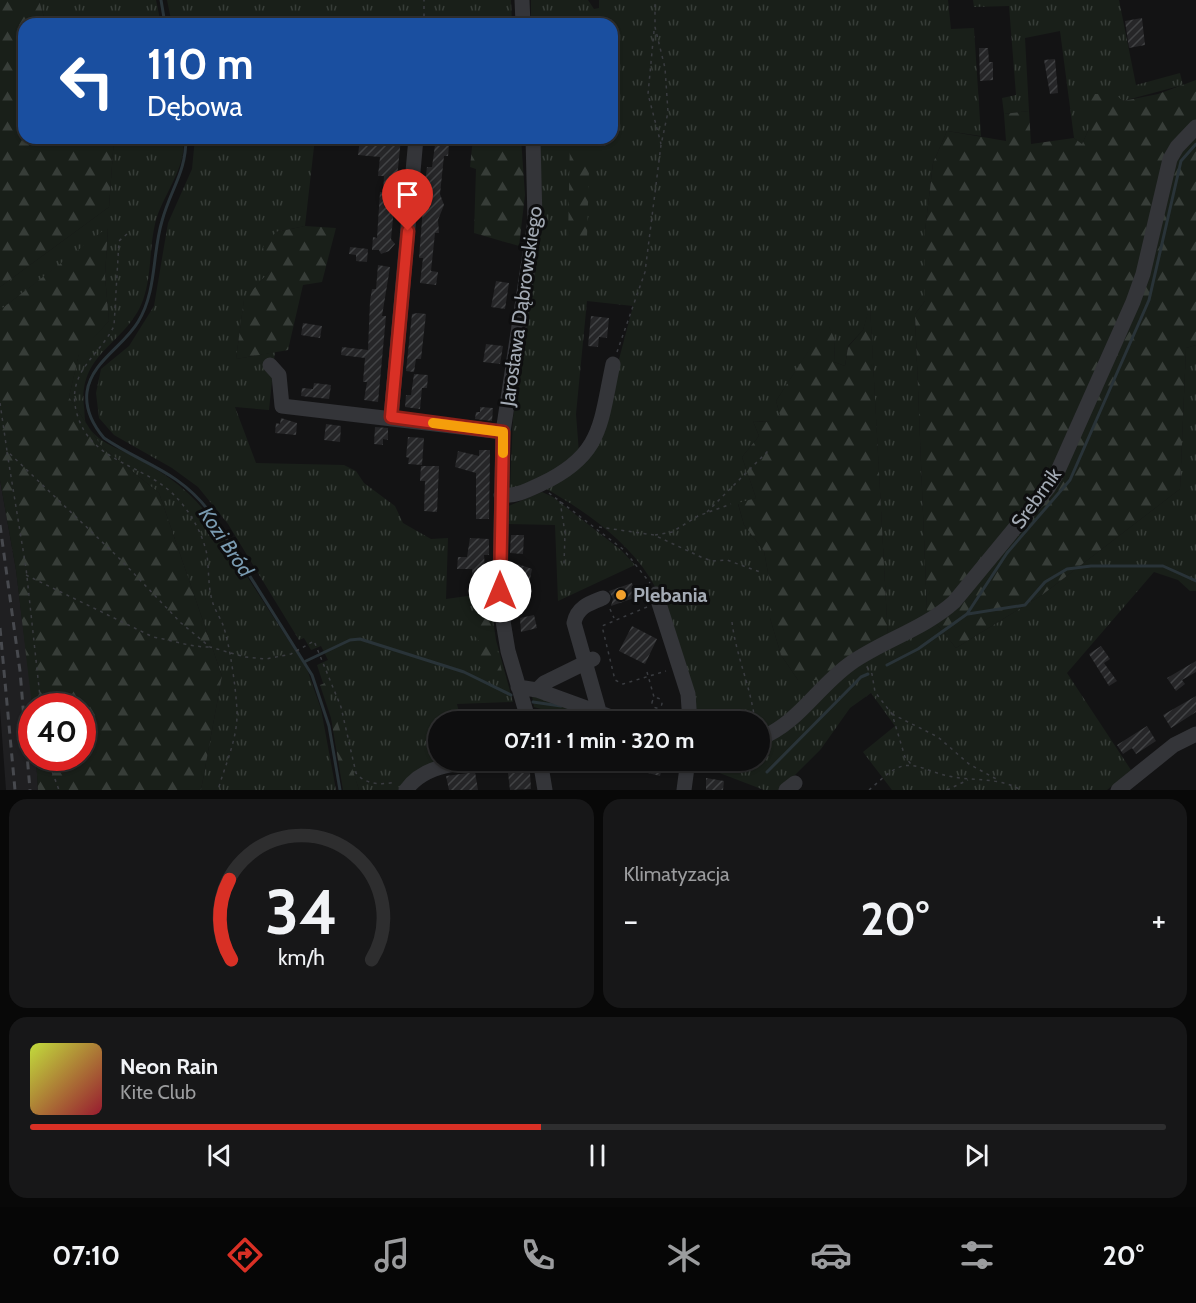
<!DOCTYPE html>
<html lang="pl">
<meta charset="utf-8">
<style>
:root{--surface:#0e0e0f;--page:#171718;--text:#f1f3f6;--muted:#9b9c9e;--line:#2e2e2f;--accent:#d93025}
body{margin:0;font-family:Cabin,sans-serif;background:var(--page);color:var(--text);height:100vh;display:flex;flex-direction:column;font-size:22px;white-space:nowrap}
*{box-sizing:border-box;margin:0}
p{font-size:20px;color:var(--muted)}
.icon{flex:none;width:33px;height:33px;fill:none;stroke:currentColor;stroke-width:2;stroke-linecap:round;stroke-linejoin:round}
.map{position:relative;height:790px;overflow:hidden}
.drawer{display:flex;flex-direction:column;gap:9px;padding:9px;background:#080808;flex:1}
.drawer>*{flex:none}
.guide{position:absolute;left:18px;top:18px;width:600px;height:126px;border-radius:18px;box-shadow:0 2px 4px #0004,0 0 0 2px var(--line);background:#1a4fa0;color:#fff;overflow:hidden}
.speed{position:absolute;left:18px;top:693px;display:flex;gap:12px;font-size:30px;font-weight:700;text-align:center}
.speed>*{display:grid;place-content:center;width:78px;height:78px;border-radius:50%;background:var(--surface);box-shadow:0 2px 4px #0004,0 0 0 2px var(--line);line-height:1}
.speed .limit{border:9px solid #d22;background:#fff;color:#111}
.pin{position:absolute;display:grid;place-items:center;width:51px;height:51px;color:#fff;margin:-62px -26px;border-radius:50% 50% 50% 0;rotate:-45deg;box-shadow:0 0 6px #0007}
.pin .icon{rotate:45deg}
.me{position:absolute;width:66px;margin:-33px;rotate:0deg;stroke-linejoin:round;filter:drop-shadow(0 0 4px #0008)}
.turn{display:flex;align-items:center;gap:21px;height:126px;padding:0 30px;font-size:27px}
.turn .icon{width:78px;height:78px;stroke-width:2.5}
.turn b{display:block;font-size:42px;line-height:51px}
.big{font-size:45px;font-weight:700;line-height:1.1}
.drawer .widget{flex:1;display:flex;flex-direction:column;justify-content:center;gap:9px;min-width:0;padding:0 21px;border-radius:18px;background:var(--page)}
.drawer .dial{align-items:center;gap:0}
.dial svg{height:156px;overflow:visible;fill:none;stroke:var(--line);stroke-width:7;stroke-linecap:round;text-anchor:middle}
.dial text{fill:var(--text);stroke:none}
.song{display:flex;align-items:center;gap:18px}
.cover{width:72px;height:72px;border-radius:9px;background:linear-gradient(135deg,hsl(70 70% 55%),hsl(350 70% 35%))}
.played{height:6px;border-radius:3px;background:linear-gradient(90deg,var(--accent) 45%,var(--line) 45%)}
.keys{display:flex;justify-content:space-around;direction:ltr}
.heat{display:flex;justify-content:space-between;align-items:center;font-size:33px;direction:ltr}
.drawer .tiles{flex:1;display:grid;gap:9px;grid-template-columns:1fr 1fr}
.widget:last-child{grid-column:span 2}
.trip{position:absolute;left:428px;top:711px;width:342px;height:60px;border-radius:30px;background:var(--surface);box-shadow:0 2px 4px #0004,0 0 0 2px var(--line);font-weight:700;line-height:60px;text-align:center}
.dock{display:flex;height:96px;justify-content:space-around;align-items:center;background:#060606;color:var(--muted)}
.dock .icon{width:42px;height:42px}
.dock .current{color:var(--accent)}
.dock b{font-size:27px;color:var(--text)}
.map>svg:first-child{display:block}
.built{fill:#1f1f21}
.grass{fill:url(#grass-tufts);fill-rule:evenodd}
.forest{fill:url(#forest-firs)}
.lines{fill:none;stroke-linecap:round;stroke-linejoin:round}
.stream{stroke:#293338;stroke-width:3}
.building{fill:url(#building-hatch)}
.path{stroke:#3a3c40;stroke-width:1.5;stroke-dasharray:3 4.5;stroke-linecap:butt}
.minor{stroke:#343539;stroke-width:15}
.rail{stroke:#47494e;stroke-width:3;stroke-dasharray:8 6;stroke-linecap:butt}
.route-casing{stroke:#8d1f18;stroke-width:15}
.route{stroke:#d93025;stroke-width:10}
.slow{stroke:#f59e0b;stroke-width:10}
.poi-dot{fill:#f3a12c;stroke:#0e0e0f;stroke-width:2}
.labels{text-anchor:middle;stroke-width:6;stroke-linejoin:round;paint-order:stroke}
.street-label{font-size:20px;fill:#a4abb5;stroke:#0e0e0f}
.poi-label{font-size:20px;font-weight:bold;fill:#a4abb5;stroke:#0e0e0f;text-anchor:start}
.water-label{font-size:21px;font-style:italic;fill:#7a9bb1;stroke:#0e0e0f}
</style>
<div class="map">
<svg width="1196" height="790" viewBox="0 0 1196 790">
<defs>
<pattern id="grass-tufts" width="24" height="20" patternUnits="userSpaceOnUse" patternTransform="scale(1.5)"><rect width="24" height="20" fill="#191f19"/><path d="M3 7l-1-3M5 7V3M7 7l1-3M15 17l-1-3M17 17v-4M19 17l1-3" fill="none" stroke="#373d38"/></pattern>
<pattern id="forest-firs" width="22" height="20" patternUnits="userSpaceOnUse" patternTransform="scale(1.5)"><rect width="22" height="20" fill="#191f19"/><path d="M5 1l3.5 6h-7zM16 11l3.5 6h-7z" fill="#373d38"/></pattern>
<pattern id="building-hatch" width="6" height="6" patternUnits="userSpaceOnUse" patternTransform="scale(1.5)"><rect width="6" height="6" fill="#262628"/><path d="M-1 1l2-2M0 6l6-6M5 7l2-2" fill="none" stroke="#424345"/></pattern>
</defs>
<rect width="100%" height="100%" fill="#131314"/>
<path class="built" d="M0,480L16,570L32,699V758H36L38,790H6L0,709Z"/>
<path class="grass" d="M39,0H156L161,24H46Z
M167,0H511L512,24H172Z
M531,0H588L594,9L599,8V0H948L951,29L974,28L981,136L947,131L933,163L925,231V301L915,314L927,612L956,648L1042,595L1180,489L1186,348L1196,345V591H1190L1178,580L1154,572L1067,673L1131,770L1107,790H892L863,752L895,726L871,693L850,708L821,749L780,790H764L696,764L697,761L759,760V722L693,721C692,695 685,671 677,646C669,623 663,599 650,578C626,539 582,509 543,487L584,461L597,443L633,306L587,301L576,414L579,453C560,471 539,482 515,489H510L513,418L542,206L540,138H612V24H531ZM870,307L888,639L852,654L824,680H798L781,655L770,618V584L764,551L744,525L738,504L756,498L742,457L759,436L753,421L771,422L780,415L776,401L827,323L835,340L834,362L845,366L848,346L863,330Z
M973,0H1119L1136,85L1180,73L1183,85L1123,101L1089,129L1082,144L1074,138L1060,31L1025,38L1029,111L1004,114L1002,98L1016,95L1009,6L974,7Z
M114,138H183C188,167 161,197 155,224C149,249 152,275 143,300C127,344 78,352 84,407C85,413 84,421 87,425C98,442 115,447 131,455C159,470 187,487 206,513L307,669L321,709L336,790H201L222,676L159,493L101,446L69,397L79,353L109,321L105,276L108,228L0,310V287L109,207Z
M195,138H315L305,226L276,232L269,272L244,300L236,359L275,352L269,410L235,407L256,463L344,465L356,471L364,483L395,506L403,523L431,539L448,538L446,599L489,593L496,640L513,702L457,704L461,721L438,722V760L404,790H359L317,665L328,660L321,646L311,650L304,638L299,640L228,524L198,487L172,468L114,435L99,418L96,393L101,369L129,346L154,306L168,223L192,169Z
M542,492L553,497L621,550L635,565L558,601L555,525L506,524V507Z
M532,696L610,721H582L534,707Z"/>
<path class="forest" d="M0,0H39L46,24H24V138H114L109,207L0,287Z
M1196,80V345L1186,348L1180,489L1042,595L956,648L927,612L915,314L925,301V231L933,163L947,131L1006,141L1004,114L1029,111L1031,144L1074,138L1082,144L1089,129L1090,94H1115L1123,101L1158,94Z
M473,138H521L525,195L519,246L474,233L476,169L470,167Z
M570,138H590L587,237L568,240Z
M305,226L336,228L322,282L303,285L288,350L236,359L244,299L269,272L263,247L276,232Z
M108,227L105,276L109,321L79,354L69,397L101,446L159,493L222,676L201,790H38L36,758H82V706H32L16,570L0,480V310Z
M870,305L888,639L824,680H798L781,655L770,618V584L764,551L744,525L738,503L756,498L742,457L759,436L753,421L770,422L780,415L776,401L827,322L835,340L834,362L845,366L848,347L863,330Z
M484,600H487L503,677L494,676L463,655L481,643L471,632Z
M325,683L359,790H343L331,718L320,685Z"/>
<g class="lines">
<path class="stream" d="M161,0L165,24
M186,138C186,173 171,188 162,221C152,254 157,291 138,322C123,347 91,362 87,392C85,409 93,425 104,438C144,465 177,470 209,511L312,675L329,726L340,790
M968,614L1025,605L1045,582L1067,569L1091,566H1163L1196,581
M306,661L350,640L360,639L464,672L511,695
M887,665L918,649L967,614L1007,553L1070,480L1149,300L1181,161L1196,144
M533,702L561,706
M767,772L861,677L868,674"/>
</g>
<path class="building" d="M1142,18L1145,45L1129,48L1125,21Z
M979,48H988L989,62H993V80L980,81Z
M1055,59L1058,93L1050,94L1044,60Z
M385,138H401L391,239L395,244L389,251L381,254L379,250H372L373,237L377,238L380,192H383L384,176H378L380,157L358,155L360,139H369L368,146H385Z
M426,138H446L445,146H449L448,156H444L440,194L444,205L438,220L439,233H435L431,271L438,272L436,285L420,283L423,258H419L425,182L427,167H432L435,145L425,144Z
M350,247L368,249L367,262L356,261V255L349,254Z
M378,265L390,267L382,316H386L378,402L364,400L367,382H363L365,358L341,355L342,347L368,350L370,301L372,289H376Z
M496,281L509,283L505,309L491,307Z
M418,313L426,314L421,359H416L414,372L406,371L412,314Z
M591,316L609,318L607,338L599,337L598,347L588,346Z
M303,323L322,326L320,338L301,335Z
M486,344L503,346L500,364L483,362Z
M414,374L428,375L427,388H422L420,409L405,407L406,395H411Z
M314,383L331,385L329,399L301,396L302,388L313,389Z
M480,407L493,408L492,421L475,419L476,412H480Z
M281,418L297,423L296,435L275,433L276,423L280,424Z
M326,424L341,426L340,442L324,440Z
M375,427L388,428V440L383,439V445L374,444Z
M408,437L424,438L422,465L408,464L409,458L406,457Z
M479,450H490L489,519H476V473L455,467L458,451L479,456Z
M421,466H439L437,512L424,511L425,481H420Z
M511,535H524L523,554L510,553Z
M470,538L489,539V555H484L486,583L473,584L472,569H457L458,557H467Z
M518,564L532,569L529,584L515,582Z
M632,583L637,597L611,606L613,599L609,591Z
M534,615L537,628L521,632L520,618Z
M632,626L657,639L645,664L619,651Z
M1101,646L1110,659L1104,663L1117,681L1109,686L1089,654Z
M1196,661V672L1182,680L1185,684L1176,691L1167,678Z
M1196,696V712L1171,728L1163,715Z
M1147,726L1156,741L1136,754L1132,748L1123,754L1117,745Z
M651,760H664L660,776L648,773Z
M475,772L478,790H449L446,776Z
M508,773H530L531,789L510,790Z
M706,778L724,781L723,790H706Z"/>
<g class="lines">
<path class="path" d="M424,24V0
M654,31L648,94L661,144
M127,234L119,241L114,326C99,357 65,372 77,414C91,463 143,463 175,496C190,511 203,534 207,555C209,570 208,586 212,600C214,609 220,617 223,625C230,645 236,689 237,711C238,738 225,765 218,790
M617,352L645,272L661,145L668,112L665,68L655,27V0
M0,403L7,451L121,560L181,623L210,647L245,657L266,659L291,654L314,641L341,707L356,773C365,785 383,785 396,782
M7,452L26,568L41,706
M549,493L624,550L650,583
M560,501L565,533L564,565
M707,512L768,451
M599,527L654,535L701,557L712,561L727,560L760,572
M655,535L672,532L698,516L731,504
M26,575L153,637C172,640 189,647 209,647
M647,607L602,626L615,680L623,684L666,671
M610,609L614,618
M732,622C736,656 751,687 755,722
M867,667L872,674L875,692L892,714L905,757L911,764
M647,672L654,697
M652 703a5 5 0 1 1 10 0a5 5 0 1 1-10 0Z
M892,714L938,737L969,764L998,780
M649,722L654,708
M47,758L59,790
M869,790C879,782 890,769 903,766C916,763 931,772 944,775C970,782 997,776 1021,790
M947,790L968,780"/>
<path class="minor" d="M522,0L523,24
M270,365L279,375L282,406L503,432
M391,417L416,138
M501,495C515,497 528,490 541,484C603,455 600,424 613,364
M656,594L688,694L690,722
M518,687L537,690L625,722
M537,690L544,683L593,659
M599,711L574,623C577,607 590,603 603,598
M529,722L508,651L500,603V579L503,432L535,220L533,138
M759,739C799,723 817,687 851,663C884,640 924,629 954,602L1048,488L1056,475L1133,302L1143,274L1170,159L1177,147L1196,127
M540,760L545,790
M406,790C434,751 499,765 540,763
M684,790L688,760
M786,790L795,783
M1118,790L1174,745L1196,734"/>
<path class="rail" d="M0,525L20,671L30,790
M0,628L15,790"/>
</g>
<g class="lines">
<defs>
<path id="route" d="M408,231L391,417L503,432L500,591"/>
</defs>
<use href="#route" class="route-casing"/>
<use href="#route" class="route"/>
<path class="slow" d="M433,423L503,432V453"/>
</g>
<circle class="poi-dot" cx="621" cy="595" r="6"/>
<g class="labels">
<g class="street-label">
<text transform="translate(521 306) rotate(-82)" y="7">Jarosława Dąbrowskiego</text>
<text transform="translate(1036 498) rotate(-54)" y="7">Srebrnik</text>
</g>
<g class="poi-label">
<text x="633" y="602">Plebania</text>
</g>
<g class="water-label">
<text transform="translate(226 542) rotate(56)" y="7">Kozi Bród</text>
</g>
</g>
</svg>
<div class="speed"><div class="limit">40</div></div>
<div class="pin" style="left:408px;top:231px;background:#d93025"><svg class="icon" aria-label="arrive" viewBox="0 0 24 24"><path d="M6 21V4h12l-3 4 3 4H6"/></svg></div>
<svg class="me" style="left:500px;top:591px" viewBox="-20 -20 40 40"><circle r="19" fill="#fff"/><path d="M0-13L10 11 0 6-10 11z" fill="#d93025"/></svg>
<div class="trip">07:11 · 1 min · 320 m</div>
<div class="guide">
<div class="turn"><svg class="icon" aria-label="left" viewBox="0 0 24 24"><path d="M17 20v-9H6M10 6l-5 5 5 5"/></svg><div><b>110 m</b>Dębowa</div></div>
</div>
</div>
<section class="drawer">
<div class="tiles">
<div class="widget dial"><svg viewBox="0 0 100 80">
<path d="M14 69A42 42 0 1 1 86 69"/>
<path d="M14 69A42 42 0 0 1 13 28" stroke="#d93025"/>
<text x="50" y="56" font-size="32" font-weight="700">34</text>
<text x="50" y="72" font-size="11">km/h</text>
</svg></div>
<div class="widget"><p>Klimatyzacja</p>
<div class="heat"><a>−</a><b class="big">20°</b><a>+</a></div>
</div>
<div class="widget">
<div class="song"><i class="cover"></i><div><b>Neon Rain</b><p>Kite Club</p></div></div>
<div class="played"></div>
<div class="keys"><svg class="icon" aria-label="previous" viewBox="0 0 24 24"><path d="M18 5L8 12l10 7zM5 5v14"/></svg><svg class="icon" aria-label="pause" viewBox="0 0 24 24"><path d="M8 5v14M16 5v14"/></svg><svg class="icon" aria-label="next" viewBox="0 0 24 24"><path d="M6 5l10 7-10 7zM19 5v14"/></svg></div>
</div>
</div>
</section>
<nav class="dock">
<b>07:10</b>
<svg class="icon current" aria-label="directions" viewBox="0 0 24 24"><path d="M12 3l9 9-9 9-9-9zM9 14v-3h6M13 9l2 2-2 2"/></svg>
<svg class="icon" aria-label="music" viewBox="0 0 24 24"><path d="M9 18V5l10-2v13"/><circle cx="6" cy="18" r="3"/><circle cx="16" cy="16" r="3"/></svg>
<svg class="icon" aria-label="phone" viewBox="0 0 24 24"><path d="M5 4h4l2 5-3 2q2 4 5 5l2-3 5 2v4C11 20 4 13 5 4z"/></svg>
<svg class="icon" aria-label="climate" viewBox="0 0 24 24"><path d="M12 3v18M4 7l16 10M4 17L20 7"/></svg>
<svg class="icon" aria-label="car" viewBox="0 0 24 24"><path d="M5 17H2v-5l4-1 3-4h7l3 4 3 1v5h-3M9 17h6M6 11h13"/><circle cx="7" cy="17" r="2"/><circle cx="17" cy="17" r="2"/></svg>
<svg class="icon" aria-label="filters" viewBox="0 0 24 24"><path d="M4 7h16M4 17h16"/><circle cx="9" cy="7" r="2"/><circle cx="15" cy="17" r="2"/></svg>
<b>20°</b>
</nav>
